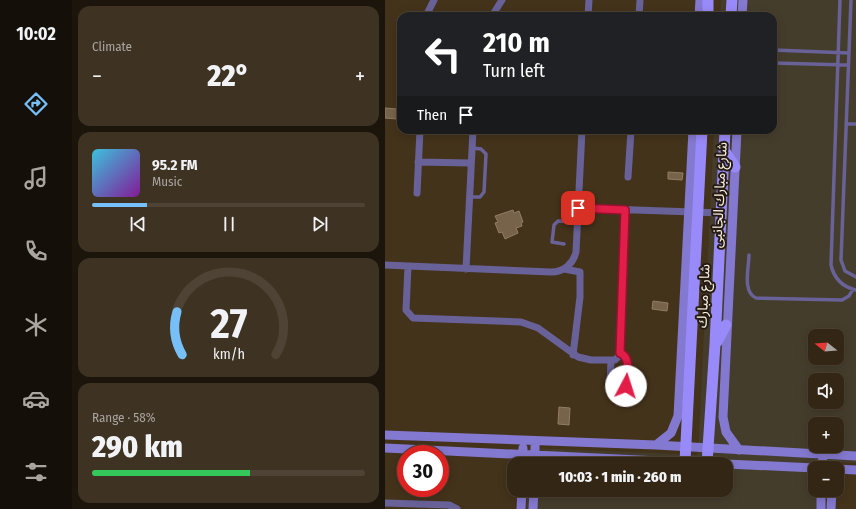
<!DOCTYPE html>
<meta charset="utf-8">
<style>
:root{--surface:#332614;--page:#3e3222;--text:#f1f3f6;--muted:#a9a5a0;--line:#4e4334;--accent:#77c0f7}
body{margin:0;font-family:"Fira Sans Condensed","Noto Sans Arabic",sans-serif;background:var(--page);color:var(--text);height:100vh;display:flex;flex-direction:column;font-size:15px;white-space:nowrap}
*{box-sizing:border-box;margin:0}
p{font-size:13px;color:var(--muted)}
.icon{flex:none;width:22px;height:22px;fill:none;stroke:currentColor;stroke-width:2;stroke-linecap:round;stroke-linejoin:round}
.map{position:relative;flex:1;overflow:hidden}
.sheet{display:flex;flex-direction:column;gap:6px;padding:6px;background:#1c150b;width:313px}
.sheet>*{flex:none}
.banner{position:absolute;left:12px;top:12px;width:380px;height:122px;border-radius:12px;box-shadow:0 2px 10px #0003,0 0 0 1px var(--line);background:#202124;color:#fff;overflow:hidden}
.needle{width:26px;rotate:287deg}
.controls{position:absolute;left:423px;top:329px;display:grid;gap:8px}
.controls a{display:grid;place-items:center;width:36px;height:36px;border-radius:8px;background:var(--surface);box-shadow:0 2px 10px #0003,0 0 0 1px var(--line);font-size:20px}
.speed{position:absolute;left:12px;top:445px;display:flex;gap:8px;font-size:20px;font-weight:700;text-align:center}
.speed>*{display:grid;place-content:center;width:52px;height:52px;border-radius:50%;background:var(--surface);box-shadow:0 2px 10px #0003,0 0 0 1px var(--line);line-height:1}
.speed .limit{border:6px solid #d22;background:#fff;color:#111}
.pin{position:absolute;display:grid;place-items:center;width:34px;height:34px;color:#fff;margin:-17px;border-radius:8px;box-shadow:0 2px 6px #0006}
.me{position:absolute;width:44px;margin:-22px;rotate:5deg;stroke-linejoin:round;filter:drop-shadow(0 0 3px #0008)}
.turn{display:flex;align-items:center;gap:14px;height:84px;padding:0 20px;font-size:18px}
.turn .icon{width:52px;height:52px;stroke-width:2.5}
.turn b{display:block;font-size:28px;line-height:34px}
.then{display:flex;align-items:center;height:38px;padding:0 20px;background:#0003;gap:8px;font-size:15px}
.big{font-size:30px;font-weight:800;line-height:1.1}
.sheet .widget{flex:1;display:flex;flex-direction:column;justify-content:center;gap:6px;min-width:0;padding:0 14px;border-radius:12px;background:var(--page)}
.sheet .dial{align-items:center;gap:0}
.dial svg{height:104px;overflow:visible;fill:none;stroke:var(--line);stroke-width:7;stroke-linecap:round;text-anchor:middle}
.dial text{fill:var(--text);stroke:none}
.song{display:flex;align-items:center;gap:12px}
.cover{width:48px;height:48px;border-radius:6px;background:linear-gradient(135deg,hsl(190 70% 55%),hsl(290 70% 35%))}
.played{height:4px;border-radius:2px;background:linear-gradient(90deg,var(--accent) 20%,var(--line) 20%)}
.keys{display:flex;justify-content:space-around;direction:ltr}
.heat{display:flex;justify-content:space-between;align-items:center;font-size:22px;direction:ltr}
.charge{height:6px;border-radius:3px;background:linear-gradient(90deg,#34c759 58%,var(--line) 0)}
.trip{position:absolute;left:122px;top:457px;width:226px;height:40px;border-radius:12px;background:var(--surface);box-shadow:0 2px 10px #0003,0 0 0 1px var(--line);font-weight:800;line-height:40px;text-align:center}
main{display:flex;flex:1;min-height:0}
.dock{display:flex;flex-direction:column;width:72px;justify-content:space-around;align-items:center;background:#140f08;color:var(--muted)}
.dock .icon{width:28px;height:28px}
.dock .on{color:var(--accent)}
.dock b{font-size:18px;color:var(--text)}
.map>svg:first-child{display:block}
.commercial{fill:#453d2c;fill-rule:evenodd}
.building{fill:#77634a;stroke:#917d63}
.lines{fill:none;stroke-linecap:round;stroke-linejoin:round}
.lane{stroke:#686299;stroke-width:3.5}
.street{stroke:#686299;stroke-width:7}
.secondary{stroke:#8479d0;stroke-width:9}
.primary{stroke:#998afa;stroke-width:11}
.route-casing{stroke:#92132f;stroke-width:10}
.route{stroke:#e11d48;stroke-width:7}
.labels{text-anchor:middle;stroke-width:4;stroke-linejoin:round;paint-order:stroke}
.street-label{font-size:14px;fill:#fff3e5;stroke:#241c12}
</style>
<main>
<nav class="dock">
<b>10:02</b>
<svg class="icon on" aria-label="directions" viewBox="0 0 24 24"><path d="M12 3l9 9-9 9-9-9zM9 14v-3h6M13 9l2 2-2 2"/></svg>
<svg class="icon" aria-label="music" viewBox="0 0 24 24"><path d="M9 18V5l10-2v13"/><circle cx="6" cy="18" r="3"/><circle cx="16" cy="16" r="3"/></svg>
<svg class="icon" aria-label="phone" viewBox="0 0 24 24"><path d="M5 4h4l2 5-3 2q2 4 5 5l2-3 5 2v4C11 20 4 13 5 4z"/></svg>
<svg class="icon" aria-label="climate" viewBox="0 0 24 24"><path d="M12 3v18M4 7l16 10M4 17L20 7"/></svg>
<svg class="icon" aria-label="car" viewBox="0 0 24 24"><path d="M5 17H2v-5l4-1 3-4h7l3 4 3 1v5h-3M9 17h6M6 11h13"/><circle cx="7" cy="17" r="2"/><circle cx="17" cy="17" r="2"/></svg>
<svg class="icon" aria-label="filters" viewBox="0 0 24 24"><path d="M4 7h16M4 17h16"/><circle cx="9" cy="7" r="2"/><circle cx="15" cy="17" r="2"/></svg>
</nav>
<section class="sheet">
<div class="widget"><p>Climate</p>
<div class="heat"><a>−</a><b class="big">22°</b><a>+</a></div>
</div>
<div class="widget">
<div class="song"><i class="cover"></i><div><b>95.2 FM</b><p>Music</p></div></div>
<div class="played"></div>
<div class="keys"><svg class="icon" aria-label="previous" viewBox="0 0 24 24"><path d="M18 5L8 12l10 7zM5 5v14"/></svg><svg class="icon" aria-label="pause" viewBox="0 0 24 24"><path d="M8 5v14M16 5v14"/></svg><svg class="icon" aria-label="next" viewBox="0 0 24 24"><path d="M6 5l10 7-10 7zM19 5v14"/></svg></div>
</div>
<div class="widget dial"><svg viewBox="0 0 100 80">
<path d="M14 69A42 42 0 1 1 86 69"/>
<path d="M14 69A42 42 0 0 1 10 36" stroke="#77c0f7"/>
<text x="50" y="56" font-size="32" font-weight="700">27</text>
<text x="50" y="72" font-size="11">km/h</text>
</svg></div>
<div class="widget"><p>Range · 58%</p><b class="big">290 km</b><div class="charge"></div></div>
</section>
<div class="map">
<svg width="471" height="509" viewBox="0 0 471 509">
<rect width="100%" height="100%" fill="#44331b"/>
<path class="commercial" d="M336,0H471V463L444,461V468H430V490H442L441,509H142V490H341V464H144V448L313,455L329,130H388V16H335ZM430,336H452V358H430ZM430,380H452V402H430ZM430,424H452V446H430Z"/>
<path class="building" d="M0,108L12,109V119L0,118Z
M283,172L298,173L297,180L283,179Z
M128,210L129,213L134,211L138,222L136,223L137,226L131,228L133,233L120,239L117,232L114,233L110,223L113,222L110,216Z
M268,301L283,303L282,311L267,309Z
M174,407L185,408L184,425L173,424Z"/>
<g class="lines">
<path class="lane" d="M455,0L446,265C449,278 458,287 471,290
M466,0L456,260L460,271L471,277
M388,50L464,53
M388,63L463,65
M461,124H471
M84,197H95L99,192L101,154L96,149L87,148
M179,244L167,242L169,225L173,221L192,222
M364,255C364,267 357,292 371,298L457,300L464,296L468,289"/>
<path class="street" d="M41,16L49,0
M107,16L117,0
M203,16L204,0
M254,16L255,0
M33,162L86,163
M243,177L246,130
M32,193L35,130
M193,208L337,213
M0,265L166,272C179,272 188,264 191,252L197,130
M23,266L21,310L28,318L136,322L153,328L193,357L206,360H230L235,355L240,210
M81,269L88,130
M179,269L195,272V297L188,355
M226,360L225,386L230,390C246,393 247,357 235,353
M0,503L64,505L72,509"/>
<path class="secondary" d="M314,16L315,0
M357,16L358,0
M352,130L338,417L341,432L354,450
M0,435L271,445L471,456
M271,445L286,433L293,416L308,130
M0,448L338,464
M138,464V448
M150,464V442
M341,464L430,468
M437,468L438,455
M452,469L471,470
M136,509L137,490
M148,509L149,490
M436,509V490
M446,509L447,490"/>
<path class="primary" d="M323,16V0
M346,16L347,0
M339,150L350,167
M332,342L341,325
M300,462L317,130
M322,463L330,344L340,130"/>
</g>
<g class="lines">
<defs>
<path id="route" d="M193,208L240,210L235,353C246,357 243,376 241,386"/>
</defs>
<use href="#route" class="route-casing"/>
<use href="#route" class="route"/>
</g>
<g class="labels">
<g class="street-label">
<text transform="translate(334 195) rotate(-87)" y="5">شارع مبارك الجانبى</text>
<text transform="translate(318 296) rotate(-87)" y="5">شارع مبارك</text>
</g>
</g>
</svg>
<div class="controls">
<a><svg class="needle" viewBox="-14 -14 28 28"><path d="M0-13l5 13h-10z" fill="#e53935"/><path d="M0 13l5-13h-10z" fill="#a9a5a0"/></svg></a>
<a><svg class="icon" aria-label="sound" viewBox="0 0 24 24"><path d="M4 9h4l5-4v14l-5-4H4zM17 9q2 3 0 6"/></svg></a>
<a>+</a>
<a>−</a>
</div>
<div class="speed"><div class="limit">30</div></div>
<div class="pin" style="left:193px;top:208px;background:#d93025"><svg class="icon" aria-label="arrive" viewBox="0 0 24 24"><path d="M6 21V4h12l-3 4 3 4H6"/></svg></div>
<svg class="me" style="left:241px;top:386px" viewBox="-20 -20 40 40"><circle r="19" fill="#fff"/><path d="M0-13L10 11 0 6-10 11z" fill="#e11d48"/></svg>
<div class="trip">10:03 · 1 min · 260 m</div>
<div class="banner">
<div class="turn"><svg class="icon" aria-label="left" viewBox="0 0 24 24"><path d="M17 20v-9H6M10 6l-5 5 5 5"/></svg><div><b>210 m</b>Turn left</div></div>
<div class="then">Then<svg class="icon" aria-label="arrive" viewBox="0 0 24 24"><path d="M6 21V4h12l-3 4 3 4H6"/></svg></div>
</div>
</div>
</main>
